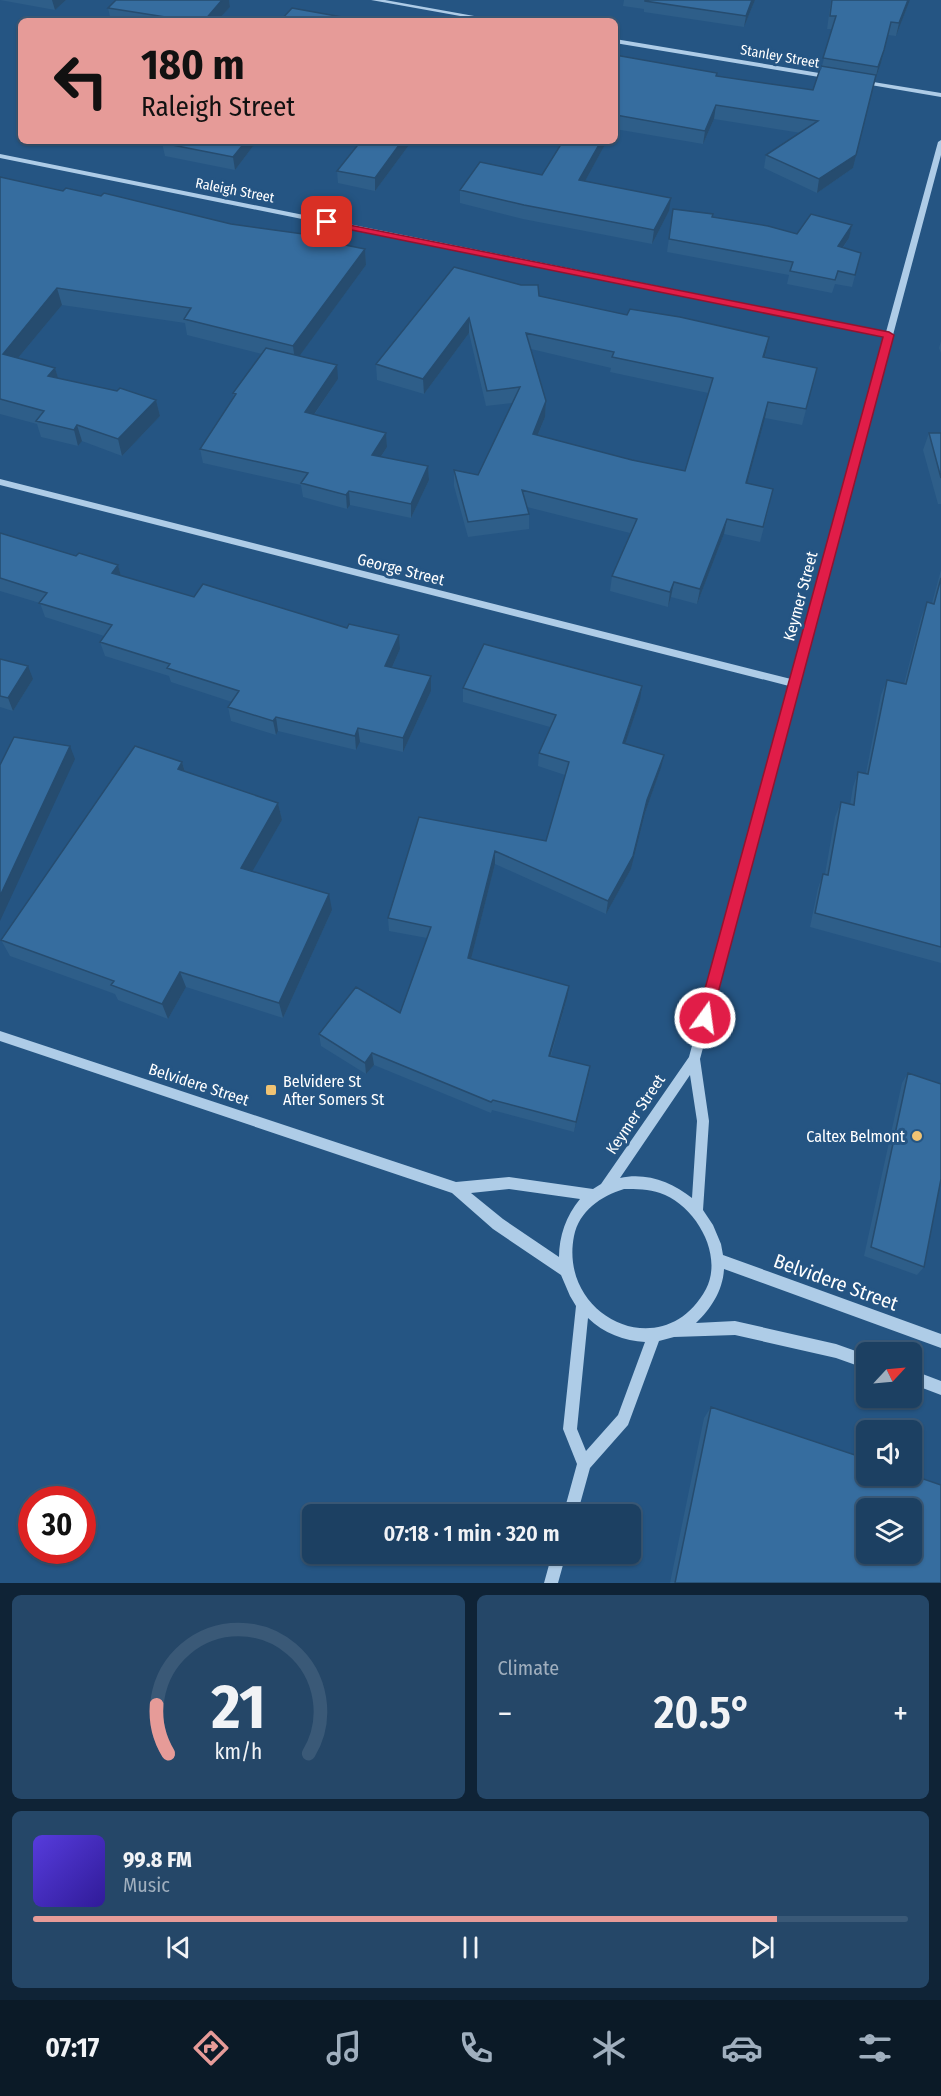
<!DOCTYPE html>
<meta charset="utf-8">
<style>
:root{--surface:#1c4062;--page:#254768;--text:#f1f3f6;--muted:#a0afbe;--line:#3a5977;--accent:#e69b98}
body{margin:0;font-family:"Fira Sans Condensed",sans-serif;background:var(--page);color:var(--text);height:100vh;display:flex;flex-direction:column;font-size:22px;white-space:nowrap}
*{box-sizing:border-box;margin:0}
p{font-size:20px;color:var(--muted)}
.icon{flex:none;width:33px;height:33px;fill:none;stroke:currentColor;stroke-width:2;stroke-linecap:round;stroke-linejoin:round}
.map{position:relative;height:1583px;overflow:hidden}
.side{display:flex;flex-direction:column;gap:12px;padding:12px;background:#0f2336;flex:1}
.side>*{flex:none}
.top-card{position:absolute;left:18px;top:18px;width:600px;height:126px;border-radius:9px;box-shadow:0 2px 4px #0004,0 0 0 2px var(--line);background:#e69b98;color:#111;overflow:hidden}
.needle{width:39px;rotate:64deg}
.fabs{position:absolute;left:856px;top:1342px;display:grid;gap:12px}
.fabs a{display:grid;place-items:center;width:66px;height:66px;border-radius:9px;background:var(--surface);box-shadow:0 2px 4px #0004,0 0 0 2px var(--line);font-size:30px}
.speed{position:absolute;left:18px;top:1486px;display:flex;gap:12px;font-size:30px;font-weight:700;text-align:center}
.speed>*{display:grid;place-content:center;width:78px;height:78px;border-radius:50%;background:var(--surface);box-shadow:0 2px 4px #0004,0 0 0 2px var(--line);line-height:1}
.speed .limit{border:9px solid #d22;background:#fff;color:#111}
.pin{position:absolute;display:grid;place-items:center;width:51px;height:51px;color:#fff;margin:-26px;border-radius:12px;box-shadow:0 3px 9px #0006}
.me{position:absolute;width:66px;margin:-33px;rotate:14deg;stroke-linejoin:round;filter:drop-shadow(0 0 4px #0008)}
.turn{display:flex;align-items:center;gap:21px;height:126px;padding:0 24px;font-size:27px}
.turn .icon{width:78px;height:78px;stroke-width:2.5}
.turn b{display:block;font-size:42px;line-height:51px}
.big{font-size:45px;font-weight:600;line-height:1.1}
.side .widget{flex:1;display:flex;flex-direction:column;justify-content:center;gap:9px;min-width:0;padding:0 21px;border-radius:9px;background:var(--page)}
.side .dial{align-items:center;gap:0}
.dial svg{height:156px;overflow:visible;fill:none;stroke:var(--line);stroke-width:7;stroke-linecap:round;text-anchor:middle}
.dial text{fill:var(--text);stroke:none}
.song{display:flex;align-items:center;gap:18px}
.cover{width:72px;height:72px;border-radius:9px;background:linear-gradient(135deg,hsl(250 70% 55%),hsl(250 70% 35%))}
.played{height:6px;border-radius:3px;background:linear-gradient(90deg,var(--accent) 85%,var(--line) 85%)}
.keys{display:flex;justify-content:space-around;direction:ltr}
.heat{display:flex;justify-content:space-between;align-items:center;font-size:33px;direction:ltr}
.side .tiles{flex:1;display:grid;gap:12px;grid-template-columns:1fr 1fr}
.widget:last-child{grid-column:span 2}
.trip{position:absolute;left:302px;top:1504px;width:339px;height:60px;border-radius:9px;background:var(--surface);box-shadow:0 2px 4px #0004,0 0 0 2px var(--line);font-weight:600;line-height:60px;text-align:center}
.tab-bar{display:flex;height:96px;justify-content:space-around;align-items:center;background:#0b1a27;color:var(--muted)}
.tab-bar .icon{width:42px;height:42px}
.tab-bar .on{color:var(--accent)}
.tab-bar b{font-size:27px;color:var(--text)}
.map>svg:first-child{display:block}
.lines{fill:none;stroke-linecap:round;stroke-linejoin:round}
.minor{fill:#aecce7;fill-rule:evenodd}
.wall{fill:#2e5e89;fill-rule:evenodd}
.shaded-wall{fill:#264c6f}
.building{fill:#366d9f;stroke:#264c6f;stroke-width:1.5;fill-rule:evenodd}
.route{fill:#e11d48;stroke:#92132f;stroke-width:1.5}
.poi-dot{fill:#f0c373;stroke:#255583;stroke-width:2}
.labels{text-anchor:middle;stroke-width:6;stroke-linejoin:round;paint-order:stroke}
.far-street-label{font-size:14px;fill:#fff;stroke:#255583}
.street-label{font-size:16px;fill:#fff;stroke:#255583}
.poi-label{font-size:16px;fill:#fff;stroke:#255583;text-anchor:start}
.near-street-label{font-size:20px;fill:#fff;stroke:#255583}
</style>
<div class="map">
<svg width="941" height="1583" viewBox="0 0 941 1583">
<rect width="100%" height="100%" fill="#255583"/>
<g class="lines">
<path class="minor" d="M371,0H385L502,21H488Z
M615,39L831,75L834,77L831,79L615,43Z
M861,80L941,93V97L859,83L858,82Z
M941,140V155L700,1059L709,1121L703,1210L713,1225L721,1244L723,1255L941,1334V1348L724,1269C723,1290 711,1309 696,1323L735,1321L836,1344L867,1355V1369L836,1358L735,1335L674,1337L659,1341L628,1425L590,1468L577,1515H563L577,1464L563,1429L576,1306L570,1296L561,1275L493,1229L452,1193L0,1041V1031L456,1182L509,1177L593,1189L601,1184L689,1057L789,686L0,485V479L791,679L885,337L0,158V154L886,332L938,142ZM690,1075L697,1121L692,1198C672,1182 646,1172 620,1178ZM509,1189L580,1199C566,1216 559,1236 559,1257L503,1219L471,1193ZM624,1189C636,1189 649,1189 660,1193C695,1205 724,1254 706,1289C664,1367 558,1318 574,1236C579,1211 601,1196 624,1189ZM588,1318C603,1333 625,1341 645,1342L618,1415L586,1451L577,1429Z
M912,1370L941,1381V1395L912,1384Z
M552,1554H566L558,1583H544Z"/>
</g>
<path class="wall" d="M0,0H66L55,10Z
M116,0H229L230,7L217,21H111L108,8Z
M624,0H755L744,27L644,12V9L623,6Z
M831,0H910L896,36L888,35L881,63L875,80L853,168L817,193L764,168L766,155L801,133L714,119L703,144L615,129V55L717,76L813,90L822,66L832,29H827Z
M257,141L235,170L165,156L162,143Z
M361,141H412L375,191L338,183L337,171Z
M563,141H607L585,181L669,211L652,244L523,219L460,203V190L542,175Z
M0,177L63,191L101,196L231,224L365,249L366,265L299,356L338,379L314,415L386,433L387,447L381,457L428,466L429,480L411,518L350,505L347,509L303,497L301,485L203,463L200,449L234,398L233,393L262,354L187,335L185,323L62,305L18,358L55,368L58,378L156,400L160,416L122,456L82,441L78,446L41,437L37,424L0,414Z
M673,209L797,234L852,225L849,238L843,248L861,253L852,287L835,284L832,293L787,284L789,275L667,252Z
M454,267L539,296L627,315L769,337L765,358L817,368L802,425L765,418L747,483L770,504L760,542L724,534L697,604L671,597L668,607L610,591L612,576L630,533L527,507L529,514V529L468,537L454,486V470L478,475L513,403L486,406L469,333L424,394L377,380L376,364ZM531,349L611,368L610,372L708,393L685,471L632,460L538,435L545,417L546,401Z
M941,341V353L939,348Z
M929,433H941V504H938L923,450Z
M0,533L76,556L118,565L121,576L194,597L347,628L399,635L400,649L392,668L431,676V691L403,752L360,742L356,750L278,731L276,735L231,721L228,707L232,702L171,682L169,676L105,656L100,642L104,636L45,617L40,603L0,591Z
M941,570V963L810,927L818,888L823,874H825L835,817L841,802L850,805L853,787L858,772L866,773L881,695L887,680L904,684L921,618L927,602L932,603Z
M0,659L33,679L13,711L0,707Z
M463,688L640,700L625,743L661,768L645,813L631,869L606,914L495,864L471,959L567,998L551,1056L588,1077L574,1132L492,1110L491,1113L374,1065L366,1074L321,1046L319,1034L400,1013L427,938L389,931L388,918L419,817L546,841L565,775L538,766L539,753L550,727L463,702Z
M182,762L185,771L278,803L282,820L252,871L332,910L283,1018L186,987L168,1019L118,1000L115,994L10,956L1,940Z
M908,1073L924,1267L917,1275L864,1256L902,1083Z
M711,1407L941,1583H670L704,1418Z"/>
<path class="shaded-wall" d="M52,0H66L55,10Z
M222,0H229L230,7L217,21H204Z
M752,0H755L744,27L746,16Z
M908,0H910L896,36L899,23Z
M891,22L881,63L875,80L878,67Z
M873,88L853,168L817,193L819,179Z
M716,105L714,119L703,144L705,131Z
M246,141H257L235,170L233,157Z
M402,141H412L375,191V178Z
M601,141H607L578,194L579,180Z
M671,198L669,211L652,244L654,230Z
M852,225L849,238L835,259L838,246Z
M344,238L346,254L340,244Z
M365,249L366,265L295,362L293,346Z
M57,288L62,305L8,370L3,354Z
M469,318V333L424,394L423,379Z
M769,337L766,352L760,373L763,357Z
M337,365L338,379L306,426L305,412Z
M55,368L60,384L48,376Z
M156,400L160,416L122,456L118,439Z
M546,401L545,417L532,449L533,434Z
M768,402L765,418L743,498L746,483Z
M77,425L82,441L78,446L74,430Z
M386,433L387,447L373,469L372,455Z
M428,466L429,480L411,518V504Z
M349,491L350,505L347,509L346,495Z
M727,519L724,534L697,604L700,589Z
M118,565L122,580L112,573Z
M674,582L671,597L668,607L670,592Z
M399,635L400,649L386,681L385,666Z
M28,666L33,679L13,711L8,698Z
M431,676V691L403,752V738Z
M642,686L640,700L621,756L623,743Z
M276,717L278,731L276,735L273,721Z
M358,728L360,742L356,750L355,736Z
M70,746L75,759L0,921V896Z
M664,755L661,768L645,813L631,869L606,914L608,901Z
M182,762L187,779L178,769Z
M278,803L282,820L245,884L241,868Z
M495,851V864L468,971V958Z
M329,894L332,910L283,1018L279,1003Z
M180,972L186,987L168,1019L162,1004Z
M569,986L567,998L547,1067L549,1056Z
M372,1053L374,1065L366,1074L365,1063Z
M590,1066L588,1077L574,1132L576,1122Z"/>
<path class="building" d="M116,0H222L204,21H191L108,8Z
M645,0H752L746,16L645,1Z
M832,0H908L899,23L891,22L884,50L878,67L823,58L836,16H830Z
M292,8L364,21H280Z
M615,55L717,73L716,76L813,90L821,66L876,75L856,155L819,179L766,155L818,121L716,105L705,131L616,115L615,116Z
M164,141H246L233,157L162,143Z
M361,141H402L375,178L337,171Z
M563,141H601L579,180L671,198L654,230L524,205L460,190L480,162L542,175Z
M0,177L63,191L66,188L101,196L104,193L231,224L303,234L305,231L344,238L340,244L365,249L293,346L184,319L191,308L57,288L3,354L55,368L48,376L117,391L120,388L156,400L118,439L77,425L74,430L36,421L44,411L0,399Z
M673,209L713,214L712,217L768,226L797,234L811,214L852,225L838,246L861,253L855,275L838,271L835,280L790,271L793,262L669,239Z
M454,267L521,285H538L539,296L627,315L630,309L680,317L769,337L763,357L817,368L806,409L768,402L746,483L773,489L763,527L727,519L700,589L674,582L670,592L612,576L637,519L522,490L529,514L468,522L454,470L478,475L520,387L487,391L469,318L423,379L376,364ZM526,333L614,352L612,357L713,378L685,471L632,460L533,434L546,401Z
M266,348L337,365L305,412L386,433L372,455L428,466L411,504L349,491L346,495L301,483L308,473L200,449L236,394L233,393Z
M929,433H941V478Z
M0,533L76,556L79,553L118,565L112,573L194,597L203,584L347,628L349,624L399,635L385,666L431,676L403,738L358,728L355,736L276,717L273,721L228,707L239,691L167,668L170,664L100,642L112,625L39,603L47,593L0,578Z
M941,578V947L815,913L823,874L828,875L841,802L854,805L858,772L868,774L887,680L906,684L927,602L934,604Z
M484,644L642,686L623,743L664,755L647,800L633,856L608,901L495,851L468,958L569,986L549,1056L590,1066L576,1122L493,1100L491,1102L372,1053L365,1063L319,1034L356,987L400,1013L431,927L388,918L419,817L546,841L569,762L539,753L556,715L463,688Z
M0,659L28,666L8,698L0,696Z
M14,737L70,746L0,896V765Z
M135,746L182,762L178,769L278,803L241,868L329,894L279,1003L180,972L162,1004L111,985L114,981L1,940Z
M908,1073L941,1084V1179L924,1267L871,1247Z
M711,1407L867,1459V1476H912V1475L941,1485V1583H675ZM867,1509H912V1554H867Z"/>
<path class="route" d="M324,220L889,332L894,335L710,1023H699L697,1018L883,337L327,225L324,224Z"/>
<g class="poi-dot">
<rect x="265" y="1084" width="12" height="12" rx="3"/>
<circle cx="917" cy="1136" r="6"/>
</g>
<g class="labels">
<g class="far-street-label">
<text transform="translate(780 56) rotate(10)" y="5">Stanley Street</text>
<text transform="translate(235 190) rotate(11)" y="5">Raleigh Street</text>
</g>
<g class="street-label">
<text transform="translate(401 569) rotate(14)" y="6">George Street</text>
<text transform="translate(800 596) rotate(-75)" y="6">Keymer Street</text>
<text transform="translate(199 1084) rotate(18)" y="6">Belvidere Street</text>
<text transform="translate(635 1114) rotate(-56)" y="6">Keymer Street</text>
</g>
<g class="poi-label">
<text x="283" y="1087">Belvidere St<tspan x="283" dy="18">After Somers St</tspan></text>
<text x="905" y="1142" text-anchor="end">Caltex Belmont</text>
</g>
<g class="near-street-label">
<text transform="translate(836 1282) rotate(20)" y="7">Belvidere Street</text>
</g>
</g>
</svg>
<div class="fabs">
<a><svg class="needle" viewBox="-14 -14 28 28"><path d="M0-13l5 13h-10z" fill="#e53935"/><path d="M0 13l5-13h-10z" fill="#a0afbe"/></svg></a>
<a><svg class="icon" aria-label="sound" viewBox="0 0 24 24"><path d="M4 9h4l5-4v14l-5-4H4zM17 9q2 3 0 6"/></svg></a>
<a><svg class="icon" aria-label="layers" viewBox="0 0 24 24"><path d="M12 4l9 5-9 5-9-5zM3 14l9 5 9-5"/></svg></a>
</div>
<div class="speed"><div class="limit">30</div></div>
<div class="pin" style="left:327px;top:222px;background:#d93025"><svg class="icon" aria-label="arrive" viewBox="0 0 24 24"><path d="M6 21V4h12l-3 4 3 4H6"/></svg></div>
<svg class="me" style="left:705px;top:1018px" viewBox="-20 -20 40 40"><circle r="17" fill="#e11d48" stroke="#fff" stroke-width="3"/><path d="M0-11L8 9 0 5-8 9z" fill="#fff"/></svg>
<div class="trip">07:18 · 1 min · 320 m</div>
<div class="top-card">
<div class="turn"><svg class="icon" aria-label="left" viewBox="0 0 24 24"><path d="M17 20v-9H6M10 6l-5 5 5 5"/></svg><div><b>180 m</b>Raleigh Street</div></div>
</div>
</div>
<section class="side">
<div class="tiles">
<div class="widget dial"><svg viewBox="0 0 100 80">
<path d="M14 69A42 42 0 1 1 86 69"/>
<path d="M14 69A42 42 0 0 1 8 44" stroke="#e69b98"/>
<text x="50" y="56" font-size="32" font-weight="700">21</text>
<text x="50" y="72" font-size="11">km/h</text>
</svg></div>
<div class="widget"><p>Climate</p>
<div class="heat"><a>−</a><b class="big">20.5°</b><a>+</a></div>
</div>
<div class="widget">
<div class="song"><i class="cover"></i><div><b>99.8 FM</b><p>Music</p></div></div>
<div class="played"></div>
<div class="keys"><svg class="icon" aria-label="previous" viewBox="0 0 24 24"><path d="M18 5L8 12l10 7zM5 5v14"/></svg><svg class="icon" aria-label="pause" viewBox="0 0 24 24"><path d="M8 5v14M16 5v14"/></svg><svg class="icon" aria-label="next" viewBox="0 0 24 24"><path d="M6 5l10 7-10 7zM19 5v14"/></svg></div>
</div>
</div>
</section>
<nav class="tab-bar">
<b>07:17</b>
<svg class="icon on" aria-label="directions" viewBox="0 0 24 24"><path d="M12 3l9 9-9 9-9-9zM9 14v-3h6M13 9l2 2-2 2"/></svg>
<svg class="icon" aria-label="music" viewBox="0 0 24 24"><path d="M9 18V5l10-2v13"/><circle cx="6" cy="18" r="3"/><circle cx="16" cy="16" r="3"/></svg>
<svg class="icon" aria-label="phone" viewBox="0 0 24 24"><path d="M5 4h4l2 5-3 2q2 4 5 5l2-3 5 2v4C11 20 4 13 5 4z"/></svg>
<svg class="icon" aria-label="climate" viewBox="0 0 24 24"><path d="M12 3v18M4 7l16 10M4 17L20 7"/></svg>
<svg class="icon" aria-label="car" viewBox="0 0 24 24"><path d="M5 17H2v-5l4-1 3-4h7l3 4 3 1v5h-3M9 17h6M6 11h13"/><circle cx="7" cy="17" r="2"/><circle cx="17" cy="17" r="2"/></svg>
<svg class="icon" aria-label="filters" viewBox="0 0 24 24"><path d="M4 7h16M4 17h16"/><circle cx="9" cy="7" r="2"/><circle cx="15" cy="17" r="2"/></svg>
</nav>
